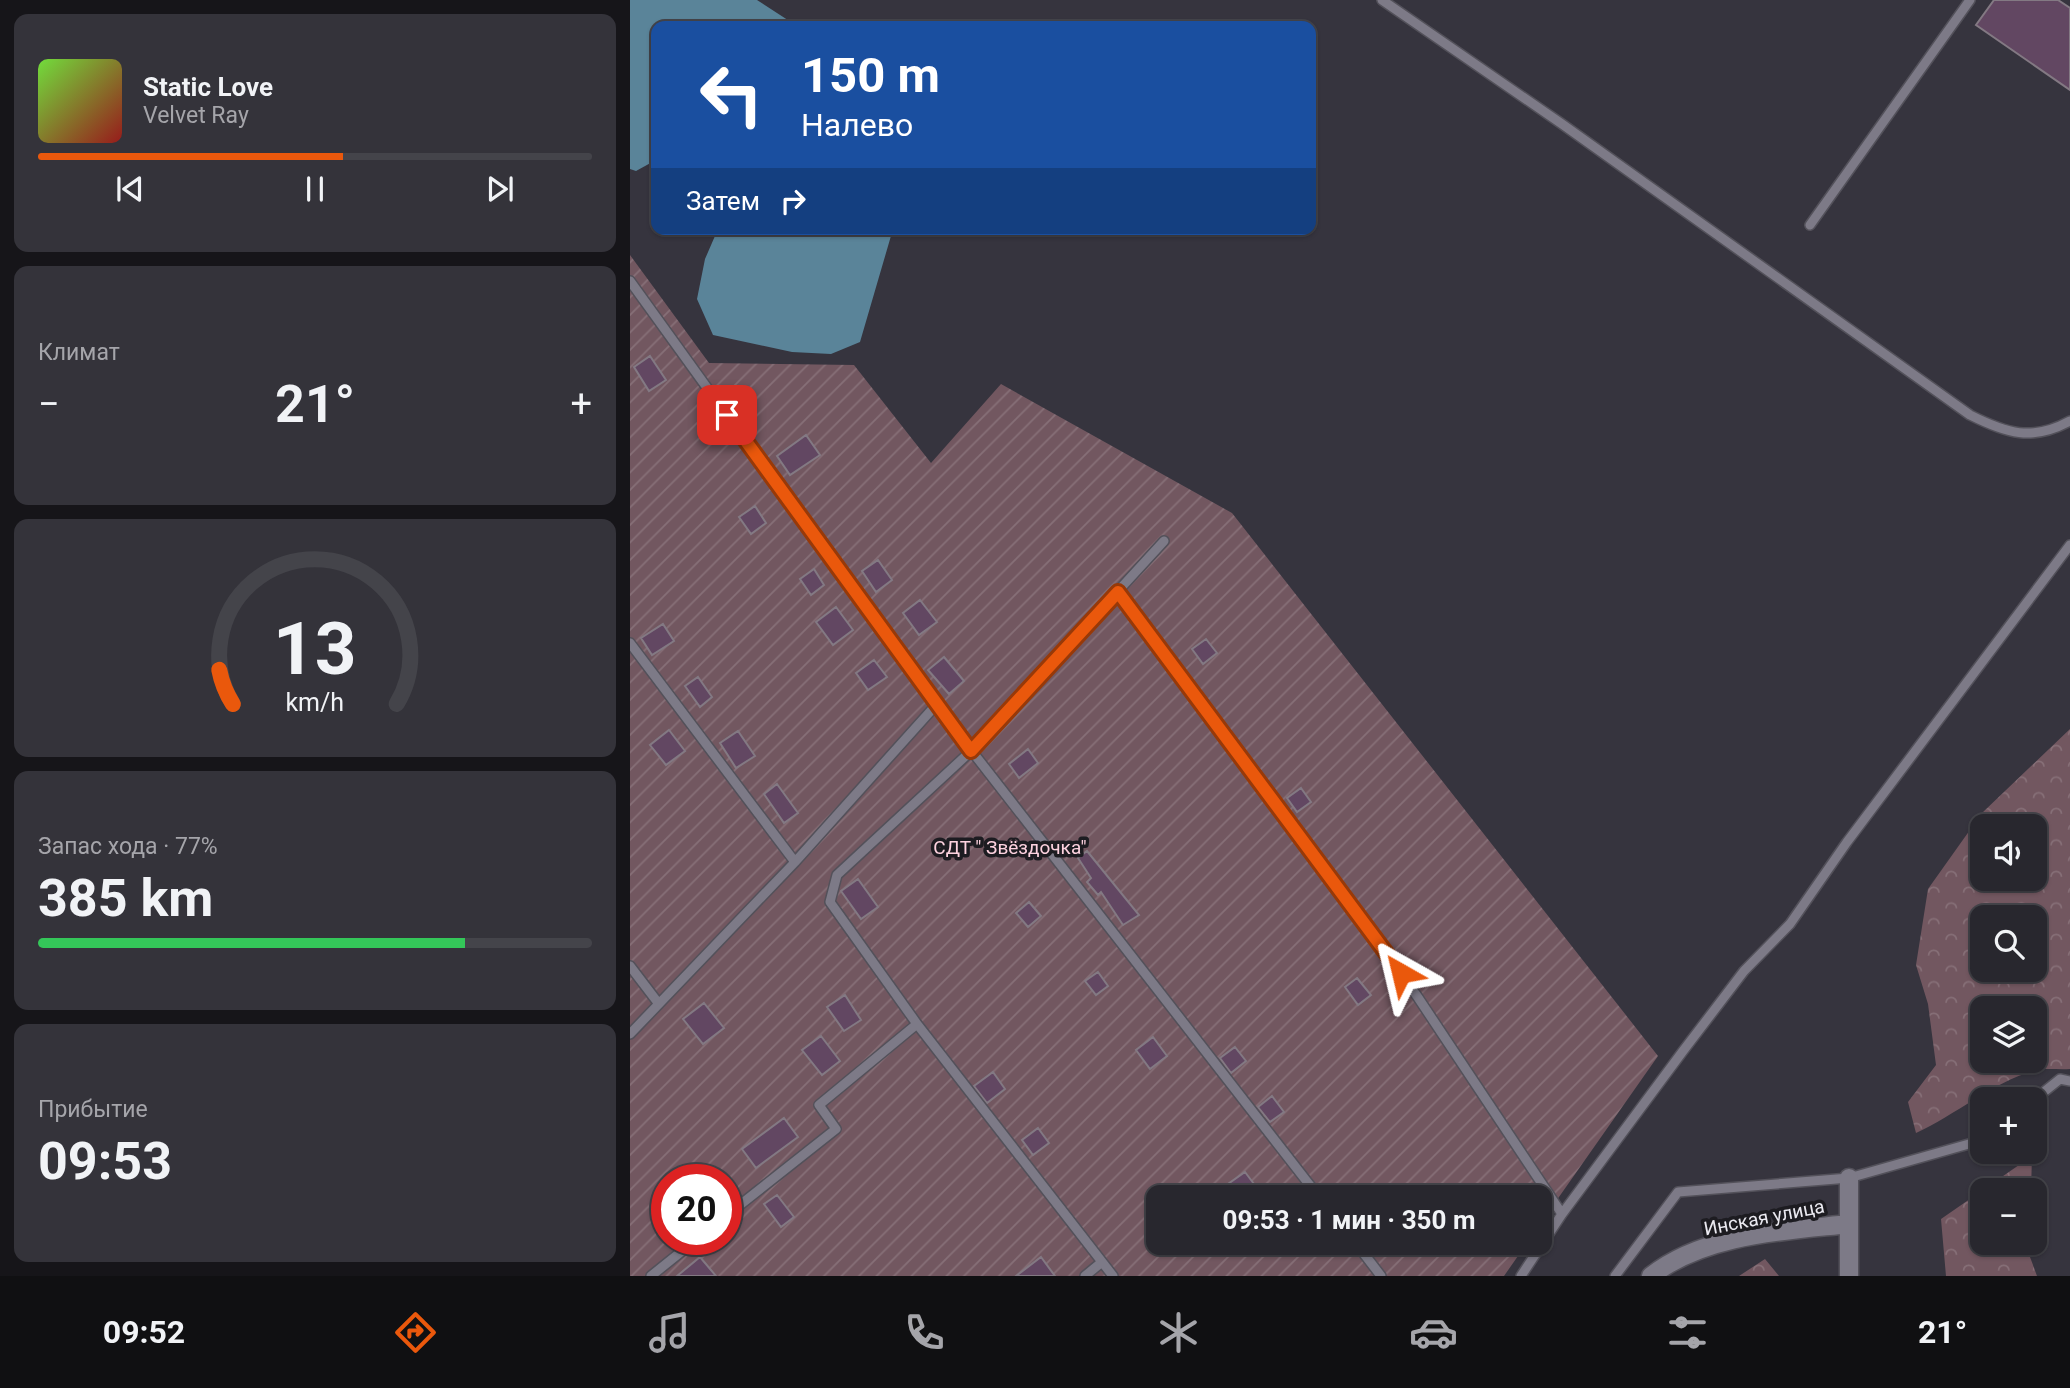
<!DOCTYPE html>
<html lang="ru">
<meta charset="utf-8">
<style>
:root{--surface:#28272e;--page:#34333a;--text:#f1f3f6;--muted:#a5a5aa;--line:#44444a;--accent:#ea580c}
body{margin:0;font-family:Roboto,sans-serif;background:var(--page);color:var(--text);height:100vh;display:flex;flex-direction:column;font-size:26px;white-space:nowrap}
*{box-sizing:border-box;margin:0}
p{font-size:23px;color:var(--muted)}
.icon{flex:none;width:38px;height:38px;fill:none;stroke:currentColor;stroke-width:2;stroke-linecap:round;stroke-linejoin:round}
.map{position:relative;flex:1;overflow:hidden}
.panel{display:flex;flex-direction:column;gap:14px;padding:14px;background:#161519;width:630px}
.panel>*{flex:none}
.banner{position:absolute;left:21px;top:21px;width:665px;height:214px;border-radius:14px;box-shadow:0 2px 5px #0004,0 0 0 2px var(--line);background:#1a4fa0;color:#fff;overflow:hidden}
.tools{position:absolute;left:1340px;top:814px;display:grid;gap:14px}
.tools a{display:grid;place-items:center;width:77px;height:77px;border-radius:14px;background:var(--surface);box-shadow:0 2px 5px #0004,0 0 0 2px var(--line);font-size:35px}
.speed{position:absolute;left:21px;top:1164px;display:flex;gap:14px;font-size:35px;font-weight:700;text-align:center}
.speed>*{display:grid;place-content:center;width:91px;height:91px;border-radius:50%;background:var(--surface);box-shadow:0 2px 5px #0004,0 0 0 2px var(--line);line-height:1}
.speed .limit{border:10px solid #d22;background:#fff;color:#111}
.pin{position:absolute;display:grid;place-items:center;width:60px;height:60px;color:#fff;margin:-30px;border-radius:14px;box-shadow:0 4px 10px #0006}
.me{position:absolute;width:77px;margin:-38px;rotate:323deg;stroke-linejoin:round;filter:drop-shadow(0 0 5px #0008)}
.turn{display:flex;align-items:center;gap:24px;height:147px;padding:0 35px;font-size:32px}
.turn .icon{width:91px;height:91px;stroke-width:2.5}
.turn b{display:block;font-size:49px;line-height:60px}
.then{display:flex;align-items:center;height:66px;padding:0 35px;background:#0003;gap:14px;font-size:26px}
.big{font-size:52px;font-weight:700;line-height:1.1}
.panel .widget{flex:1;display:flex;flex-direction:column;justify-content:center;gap:10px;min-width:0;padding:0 24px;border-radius:14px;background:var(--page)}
.panel .dial{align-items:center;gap:0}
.dial svg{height:182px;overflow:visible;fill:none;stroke:var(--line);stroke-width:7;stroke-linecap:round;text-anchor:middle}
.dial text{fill:var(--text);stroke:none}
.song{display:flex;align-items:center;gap:21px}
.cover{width:84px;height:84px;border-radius:10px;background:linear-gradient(135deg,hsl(100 70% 55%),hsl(0 70% 35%))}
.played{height:7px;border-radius:4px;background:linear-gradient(90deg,var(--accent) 55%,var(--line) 55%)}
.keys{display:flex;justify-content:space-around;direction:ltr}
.heat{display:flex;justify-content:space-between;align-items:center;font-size:38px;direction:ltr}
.charge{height:10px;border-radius:5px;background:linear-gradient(90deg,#34c759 77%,var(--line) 0)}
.trip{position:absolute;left:516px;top:1185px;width:406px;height:70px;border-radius:14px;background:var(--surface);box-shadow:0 2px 5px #0004,0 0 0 2px var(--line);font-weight:700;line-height:70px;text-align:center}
.tabs{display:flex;height:112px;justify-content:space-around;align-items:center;background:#101012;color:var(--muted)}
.tabs .icon{width:49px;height:49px}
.tabs .current{color:var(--accent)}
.tabs b{font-size:32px;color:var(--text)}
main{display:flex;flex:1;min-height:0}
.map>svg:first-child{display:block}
.forest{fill:url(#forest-crowns);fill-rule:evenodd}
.garden{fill:url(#garden-furrows);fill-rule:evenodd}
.water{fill:#5a8499}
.building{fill:#624762;stroke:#837983;stroke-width:2}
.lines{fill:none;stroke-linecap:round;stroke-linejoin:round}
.lane-casing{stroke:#53515a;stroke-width:12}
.street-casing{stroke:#53515a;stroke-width:21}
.lane{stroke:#7d7a87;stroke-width:9}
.street{stroke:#7d7a87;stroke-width:18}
.route-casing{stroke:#983908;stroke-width:18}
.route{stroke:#ea580c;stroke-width:12}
.labels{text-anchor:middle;stroke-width:7;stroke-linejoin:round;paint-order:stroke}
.park-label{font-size:19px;fill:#fdd2df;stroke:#1d1c21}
.street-label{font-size:19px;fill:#ebeaf1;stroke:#1d1c21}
</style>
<main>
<section class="panel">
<div class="widget">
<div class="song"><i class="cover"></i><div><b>Static Love</b><p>Velvet Ray</p></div></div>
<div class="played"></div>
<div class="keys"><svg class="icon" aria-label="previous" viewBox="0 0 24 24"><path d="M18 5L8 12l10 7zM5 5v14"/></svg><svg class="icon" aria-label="pause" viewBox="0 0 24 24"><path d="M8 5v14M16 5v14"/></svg><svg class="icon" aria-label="next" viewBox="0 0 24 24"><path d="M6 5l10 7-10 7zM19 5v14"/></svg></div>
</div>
<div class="widget"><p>Климат</p>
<div class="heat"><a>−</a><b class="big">21°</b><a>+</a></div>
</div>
<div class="widget dial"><svg viewBox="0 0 100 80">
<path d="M14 69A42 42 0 1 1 86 69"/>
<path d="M14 69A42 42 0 0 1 8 54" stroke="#ea580c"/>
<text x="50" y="56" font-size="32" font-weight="700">13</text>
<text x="50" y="72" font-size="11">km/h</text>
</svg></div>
<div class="widget"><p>Запас хода · 77%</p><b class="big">385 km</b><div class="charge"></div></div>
<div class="widget"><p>Прибытие</p><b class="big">09:53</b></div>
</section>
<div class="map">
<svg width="1440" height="1276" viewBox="0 0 1440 1276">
<defs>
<pattern id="forest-crowns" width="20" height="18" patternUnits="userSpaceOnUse" patternTransform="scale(1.75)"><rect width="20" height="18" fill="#725760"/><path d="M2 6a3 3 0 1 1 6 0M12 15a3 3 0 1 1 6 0" fill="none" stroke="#866f77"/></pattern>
<pattern id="garden-furrows" width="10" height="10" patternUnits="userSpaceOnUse" patternTransform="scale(1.75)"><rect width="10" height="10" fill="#725760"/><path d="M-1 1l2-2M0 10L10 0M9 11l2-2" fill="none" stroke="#866f77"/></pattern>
</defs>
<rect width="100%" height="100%" fill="#36343e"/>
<path class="forest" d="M1440,729V1069C1430,1070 1417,1068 1407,1070C1364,1081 1326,1115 1286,1133L1278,1102L1306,1065L1298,1004L1286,965L1298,889L1352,813ZM1353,826H1405V878H1353ZM1353,917H1405V970H1353ZM1353,1008H1405V1060H1353Z
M1402,1156L1401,1190H1353V1242L1400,1243V1257L1407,1276H1316L1311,1219Z
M1135,1259L1149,1276H1109Z"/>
<path class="garden" d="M0,255L79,363L224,365L301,463L371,384L602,513L1028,1056L910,1224V1197H528V1242L897,1243L874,1276H0ZM37,1180H96V1239H37Z"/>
<path class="water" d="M0,0H127L167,26H26V160L6,171L0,169Z
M88,229H263L230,342L201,354L162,352L83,335L67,299L75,259Z"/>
<path class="building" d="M1364,0H1428L1440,8V90L1346,25Z
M20,356L36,380L19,391L4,367Z
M176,435L190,455L160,475L147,456Z
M125,506L136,523L121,534L109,517Z
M248,560L262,580L246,592L232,571Z
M184,569L194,585L181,595L170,579Z
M290,600L307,622L289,635L273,613Z
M206,607L223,630L203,645L186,622Z
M33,624L44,641L22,655L11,638Z
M576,639L587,653L573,664L562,649Z
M314,657L334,681L319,694L298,670Z
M244,660L257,677L238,690L226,673Z
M68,677L82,697L70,707L55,686Z
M39,730L55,751L36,765L20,745Z
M108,731L125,756L106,768L90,743Z
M398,749L408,763L389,778L379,764Z
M147,784L168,813L154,823L134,794Z
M671,788L681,802L667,812L657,798Z
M457,851L509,915L493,925L471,892L468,895L457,882L461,878L448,858Z
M228,879L248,907L231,919L211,891Z
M399,902L411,916L398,927L386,913Z
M468,972L478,986L466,995L455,981Z
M727,978L741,995L728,1005L715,987Z
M215,995L231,1020L214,1031L197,1007Z
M74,1003L94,1028L73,1044L53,1019Z
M191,1036L210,1061L192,1075L172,1050Z
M523,1037L537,1056L520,1069L506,1050Z
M605,1047L616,1061L601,1073L590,1058Z
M363,1072L375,1089L357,1103L344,1086Z
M642,1096L654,1112L640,1122L628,1107Z
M154,1118L168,1137L126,1168L112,1149Z
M408,1128L419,1143L403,1155L392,1140Z
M615,1172L627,1188L615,1197H608L598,1184Z
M147,1195L164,1217L151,1227L134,1204Z
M70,1257L86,1276H47Z
M411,1257L425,1276H386Z"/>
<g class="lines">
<defs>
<path id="lane" d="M752,0L932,124L1340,415C1376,433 1402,442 1440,421
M1180,225L1340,0
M0,281L306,705L689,1197
M488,592L787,996L932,1214
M0,643L165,862
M0,966L29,1004
M0,1034L165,862L306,705
M1405,1099L1430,1079L1440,1081
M96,1216L206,1129L189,1105L287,1024
M725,1242L751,1276
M21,1276L67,1239
M455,1276L472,1262
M483,1276L287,1024L200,902L207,875L341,751L534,541
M891,1276L932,1214L1053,1051L1114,971L1160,924L1217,842L1440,545
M985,1276L1048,1192L1219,1178L1353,1140"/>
<path id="street" d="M1219,1178V1276
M1021,1276C1074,1234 1154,1231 1219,1224"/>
</defs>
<use href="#lane" class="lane-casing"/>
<use href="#street" class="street-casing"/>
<use href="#lane" class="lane"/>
<use href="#street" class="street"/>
</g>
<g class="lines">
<defs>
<path id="route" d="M97,415L341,751L488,592L771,973"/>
</defs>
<use href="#route" class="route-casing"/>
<use href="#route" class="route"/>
</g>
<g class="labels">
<g class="park-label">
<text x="380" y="854">СДТ " Звёздочка"</text>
</g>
<g class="street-label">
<text transform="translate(1134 1217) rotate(-11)" y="7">Инская улица</text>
</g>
</g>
</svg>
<div class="tools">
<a><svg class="icon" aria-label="sound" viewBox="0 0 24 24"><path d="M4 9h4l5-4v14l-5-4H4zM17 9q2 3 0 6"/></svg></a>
<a><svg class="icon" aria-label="search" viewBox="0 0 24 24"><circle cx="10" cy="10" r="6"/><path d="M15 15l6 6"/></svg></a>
<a><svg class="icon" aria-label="layers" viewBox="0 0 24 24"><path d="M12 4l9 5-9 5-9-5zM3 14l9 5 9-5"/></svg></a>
<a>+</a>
<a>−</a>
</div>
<div class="speed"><div class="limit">20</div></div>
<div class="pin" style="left:97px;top:415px;background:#d93025"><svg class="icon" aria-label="arrive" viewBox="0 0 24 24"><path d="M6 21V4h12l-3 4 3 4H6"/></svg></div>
<svg class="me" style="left:771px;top:973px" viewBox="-20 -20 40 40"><path d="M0-17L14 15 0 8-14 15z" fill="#ea580c" stroke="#fff" stroke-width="4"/></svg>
<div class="trip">09:53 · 1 мин · 350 m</div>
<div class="banner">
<div class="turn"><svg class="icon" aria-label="left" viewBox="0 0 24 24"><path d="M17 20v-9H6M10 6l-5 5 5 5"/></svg><div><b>150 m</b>Налево</div></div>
<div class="then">Затем<svg class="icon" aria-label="right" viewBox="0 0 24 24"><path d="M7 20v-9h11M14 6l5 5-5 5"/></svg></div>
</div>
</div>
</main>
<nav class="tabs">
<b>09:52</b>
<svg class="icon current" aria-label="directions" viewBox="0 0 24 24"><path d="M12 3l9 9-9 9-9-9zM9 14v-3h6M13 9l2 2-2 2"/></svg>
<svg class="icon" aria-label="music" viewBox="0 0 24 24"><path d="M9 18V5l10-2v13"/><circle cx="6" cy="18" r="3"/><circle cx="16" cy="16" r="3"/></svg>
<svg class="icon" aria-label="phone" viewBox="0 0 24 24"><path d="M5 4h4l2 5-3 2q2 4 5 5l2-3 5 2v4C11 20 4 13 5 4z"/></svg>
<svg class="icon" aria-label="climate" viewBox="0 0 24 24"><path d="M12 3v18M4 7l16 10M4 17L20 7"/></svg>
<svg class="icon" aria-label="car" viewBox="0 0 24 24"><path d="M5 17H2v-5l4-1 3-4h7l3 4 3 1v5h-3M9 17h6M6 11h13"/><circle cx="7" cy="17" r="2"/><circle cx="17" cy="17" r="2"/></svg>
<svg class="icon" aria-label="filters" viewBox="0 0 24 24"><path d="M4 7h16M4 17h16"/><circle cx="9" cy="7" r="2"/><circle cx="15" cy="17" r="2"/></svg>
<b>21°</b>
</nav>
